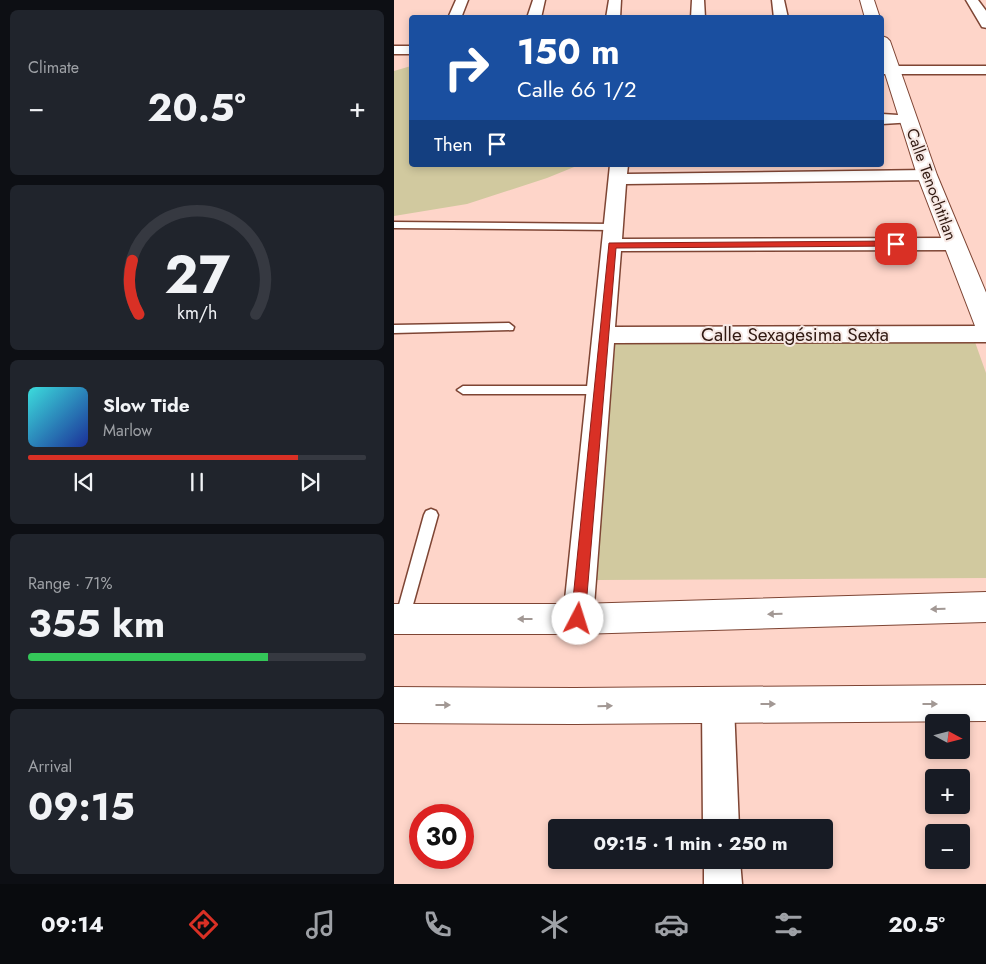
<!DOCTYPE html>
<meta charset="utf-8">
<style>
:root{--surface:#171b24;--page:#20242c;--text:#f1f3f6;--muted:#9ea1a6;--line:#363941;--accent:#d93025}
body{margin:0;font-family:Jost,sans-serif;background:var(--page);color:var(--text);height:100vh;display:flex;flex-direction:column;font-size:19px;white-space:nowrap}
*{box-sizing:border-box;margin:0}
p{font-size:16px;color:var(--muted)}
.icon{flex:none;width:28px;height:28px;fill:none;stroke:currentColor;stroke-width:2;stroke-linecap:round;stroke-linejoin:round}
.map{position:relative;flex:1;overflow:hidden}
.details{display:flex;flex-direction:column;gap:10px;padding:10px;background:#0d0f14;width:394px}
.details>*{flex:none}
.hud{position:absolute;left:15px;top:15px;width:475px;height:152px;border-radius:5px;box-shadow:0 2px 8px #0003;background:#1a4fa0;color:#fff;overflow:hidden}
.needle{width:32px;rotate:97deg}
.buttons{position:absolute;left:531px;top:714px;display:grid;gap:10px}
.buttons a{display:grid;place-items:center;width:45px;height:45px;border-radius:5px;background:var(--surface);box-shadow:0 2px 8px #0003;font-size:25px}
.speed{position:absolute;left:15px;top:804px;display:flex;gap:10px;font-size:25px;font-weight:700;text-align:center}
.speed>*{display:grid;place-content:center;width:65px;height:65px;border-radius:50%;background:var(--surface);box-shadow:0 2px 8px #0003;line-height:1}
.speed .limit{border:8px solid #d22;background:#fff;color:#111}
.pin{position:absolute;display:grid;place-items:center;width:42px;height:42px;color:#fff;margin:-21px;border-radius:10px;box-shadow:0 2px 8px #0006}
.me{position:absolute;width:55px;margin:-28px;rotate:5deg;stroke-linejoin:round;filter:drop-shadow(0 0 4px #0008)}
.turn{display:flex;align-items:center;gap:18px;height:105px;padding:0 25px;font-size:22px}
.turn .icon{width:65px;height:65px;stroke-width:2.5}
.turn b{display:block;font-size:35px;line-height:42px}
.then{display:flex;align-items:center;height:48px;padding:0 25px;background:#0003;gap:10px;font-size:19px}
.big{font-size:38px;font-weight:700;line-height:1.1}
.details .widget{flex:1;display:flex;flex-direction:column;justify-content:center;gap:8px;min-width:0;padding:0 18px;border-radius:8px;background:var(--page)}
.details .dial{align-items:center;gap:0}
.dial svg{height:130px;overflow:visible;fill:none;stroke:var(--line);stroke-width:7;stroke-linecap:round;text-anchor:middle}
.dial text{fill:var(--text);stroke:none}
.song{display:flex;align-items:center;gap:15px}
.cover{width:60px;height:60px;border-radius:8px;background:linear-gradient(135deg,hsl(180 70% 55%),hsl(230 70% 35%))}
.played{height:5px;border-radius:2px;background:linear-gradient(90deg,var(--accent) 80%,var(--line) 80%)}
.keys{display:flex;justify-content:space-around;direction:ltr}
.heat{display:flex;justify-content:space-between;align-items:center;font-size:28px;direction:ltr}
.charge{height:8px;border-radius:4px;background:linear-gradient(90deg,#34c759 71%,var(--line) 0)}
.trip{position:absolute;left:154px;top:819px;width:285px;height:50px;border-radius:5px;background:var(--surface);box-shadow:0 2px 8px #0003;font-weight:700;line-height:50px;text-align:center}
.dock{display:flex;height:80px;justify-content:space-around;align-items:center;background:#090b0e;color:var(--muted)}
.dock .icon{width:35px;height:35px}
.dock .on{color:var(--accent)}
.dock b{font-size:22px;color:var(--text)}
main{display:flex;flex:1;min-height:0}
.map>svg:first-child{display:block}
.green{fill:#d1c99f}
.lines{fill:none;stroke-linecap:round;stroke-linejoin:round}
.service-casing{stroke:#7e4534;stroke-width:3}
.minor-casing{stroke:#7e4534;stroke-width:3}
.secondary-casing{stroke:#7e4534;stroke-width:2}
.primary-casing{stroke:#7e4534;stroke-width:2}
.service{fill:#fff;fill-rule:evenodd}
.minor{fill:#fff;fill-rule:evenodd}
.secondary{fill:#fff;fill-rule:evenodd}
.primary{fill:#fff;fill-rule:evenodd}
.oneway{fill:#a29894}
.route{fill:#d93025;stroke:#8d1f18}
.labels{text-anchor:middle;stroke-width:4;stroke-linejoin:round;paint-order:stroke}
.far-street-label{font-size:16px;fill:#311911;stroke:#f7e9e5}
.street-label{font-size:19px;fill:#311911;stroke:#f7e9e5}
</style>
<main>
<section class="details">
<div class="widget"><p>Climate</p>
<div class="heat"><a>−</a><b class="big">20.5°</b><a>+</a></div>
</div>
<div class="widget dial"><svg viewBox="0 0 100 80">
<path d="M14 69A42 42 0 1 1 86 69"/>
<path d="M14 69A42 42 0 0 1 10 36" stroke="#d93025"/>
<text x="50" y="56" font-size="32" font-weight="700">27</text>
<text x="50" y="72" font-size="11">km/h</text>
</svg></div>
<div class="widget">
<div class="song"><i class="cover"></i><div><b>Slow Tide</b><p>Marlow</p></div></div>
<div class="played"></div>
<div class="keys"><svg class="icon" aria-label="previous" viewBox="0 0 24 24"><path d="M18 5L8 12l10 7zM5 5v14"/></svg><svg class="icon" aria-label="pause" viewBox="0 0 24 24"><path d="M8 5v14M16 5v14"/></svg><svg class="icon" aria-label="next" viewBox="0 0 24 24"><path d="M6 5l10 7-10 7zM19 5v14"/></svg></div>
</div>
<div class="widget"><p>Range · 71%</p><b class="big">355 km</b><div class="charge"></div></div>
<div class="widget"><p>Arrival</p><b class="big">09:15</b></div>
</section>
<div class="map">
<svg width="593" height="884" viewBox="0 0 593 884">
<rect width="100%" height="100%" fill="#fed5c9"/>
<path class="green" d="M17,66L18,165H185L153,178L73,204L0,216V71Z
M581,342L592,373V578L202,580L221,344Z"/>
<g class="lines">
<defs>
<path id="service" d="M0,222L219,224L224,227L219,230L0,228Z
M115,323L120,327L119,330L0,333V325Z
M69,386H204L210,390L204,394H69L63,390Z
M37,509L42,511L44,515L15,619L13,624L8,626L3,624L1,619L30,515L32,511Z"/>
<path id="minor" d="M62,0H74L67,18H54Z
M139,0H151L147,18H133Z
M215,0H227L226,18H212Z
M298,0H310L311,18H297Z
M378,0H390L394,18H380Z
M572,0H584L593,12V28L588,27Z
M0,46H18V54H0Z
M488,66H593V74H488Z
M488,114L520,116L522,119L520,122L488,124Z
M216,165H234L233,174L533,170L539,171L542,175L539,179L533,180L232,184L228,239L559,238L566,240L569,244L566,248L559,250L227,251L221,327L593,326V342L220,343L199,619L195,629L184,633L173,629L169,619Z
M324,689L335,694L340,705L345,828H309L308,705L313,694Z
M310,860H346L348,884H310Z"/>
<path id="secondary" d="M466,0H480L486,18H471Z
M488,36L493,38L496,41L543,175L593,295V334L585,332L581,326L523,175L488,64Z"/>
<path id="primary" d="M593,592V622L184,634H0V604H184Z
M593,685V721L181,724L0,723V687L181,688Z"/>
</defs>
<use href="#service" class="service-casing"/>
<use href="#minor" class="minor-casing"/>
<use href="#secondary" class="secondary-casing"/>
<use href="#primary" class="primary-casing"/>
<use href="#service" class="service"/>
<use href="#minor" class="minor"/>
<use href="#secondary" class="secondary"/>
<use href="#primary" class="primary"/>
</g>
<defs><path id="oneway-solid" d="M-6-.8H1V-3.2L6.5 0L1 3.2V.8H-6Z" transform="scale(1.25)"/></defs>
<g class="oneway">
<use href="#oneway-solid" transform="translate(544 609) rotate(178)"/>
<use href="#oneway-solid" transform="translate(381 614) rotate(178)"/>
<use href="#oneway-solid" transform="translate(131 619) rotate(-180)"/>
<use href="#oneway-solid" transform="translate(374 704)"/>
<use href="#oneway-solid" transform="translate(536 704)"/>
<use href="#oneway-solid" transform="translate(49 705)"/>
<use href="#oneway-solid" transform="translate(211 706) rotate(-1)"/>
</g>
<path class="route" d="M502,241L506,242V246L222,248L191,619L189,624L184,626L179,624L177,619L215,243Z"/>
<g class="labels">
<g class="far-street-label">
<text transform="translate(538 184) rotate(70)" y="6">Calle Tenochtitlan</text>
</g>
<g class="street-label">
<text x="401" y="341">Calle Sexagésima Sexta</text>
</g>
</g>
</svg>
<div class="buttons">
<a><svg class="needle" viewBox="-14 -14 28 28"><path d="M0-13l5 13h-10z" fill="#e53935"/><path d="M0 13l5-13h-10z" fill="#9ea1a6"/></svg></a>
<a>+</a>
<a>−</a>
</div>
<div class="speed"><div class="limit">30</div></div>
<div class="pin" style="left:502px;top:244px;background:#d93025"><svg class="icon" aria-label="arrive" viewBox="0 0 24 24"><path d="M6 21V4h12l-3 4 3 4H6"/></svg></div>
<svg class="me" style="left:184px;top:619px" viewBox="-20 -20 40 40"><circle r="19" fill="#fff"/><path d="M0-13L10 11 0 6-10 11z" fill="#d93025"/></svg>
<div class="trip">09:15 · 1 min · 250 m</div>
<div class="hud">
<div class="turn"><svg class="icon" aria-label="right" viewBox="0 0 24 24"><path d="M7 20v-9h11M14 6l5 5-5 5"/></svg><div><b>150 m</b>Calle 66 1/2</div></div>
<div class="then">Then<svg class="icon" aria-label="arrive" viewBox="0 0 24 24"><path d="M6 21V4h12l-3 4 3 4H6"/></svg></div>
</div>
</div>
</main>
<nav class="dock">
<b>09:14</b>
<svg class="icon on" aria-label="directions" viewBox="0 0 24 24"><path d="M12 3l9 9-9 9-9-9zM9 14v-3h6M13 9l2 2-2 2"/></svg>
<svg class="icon" aria-label="music" viewBox="0 0 24 24"><path d="M9 18V5l10-2v13"/><circle cx="6" cy="18" r="3"/><circle cx="16" cy="16" r="3"/></svg>
<svg class="icon" aria-label="phone" viewBox="0 0 24 24"><path d="M5 4h4l2 5-3 2q2 4 5 5l2-3 5 2v4C11 20 4 13 5 4z"/></svg>
<svg class="icon" aria-label="climate" viewBox="0 0 24 24"><path d="M12 3v18M4 7l16 10M4 17L20 7"/></svg>
<svg class="icon" aria-label="car" viewBox="0 0 24 24"><path d="M5 17H2v-5l4-1 3-4h7l3 4 3 1v5h-3M9 17h6M6 11h13"/><circle cx="7" cy="17" r="2"/><circle cx="17" cy="17" r="2"/></svg>
<svg class="icon" aria-label="filters" viewBox="0 0 24 24"><path d="M4 7h16M4 17h16"/><circle cx="9" cy="7" r="2"/><circle cx="15" cy="17" r="2"/></svg>
<b>20.5°</b>
</nav>
